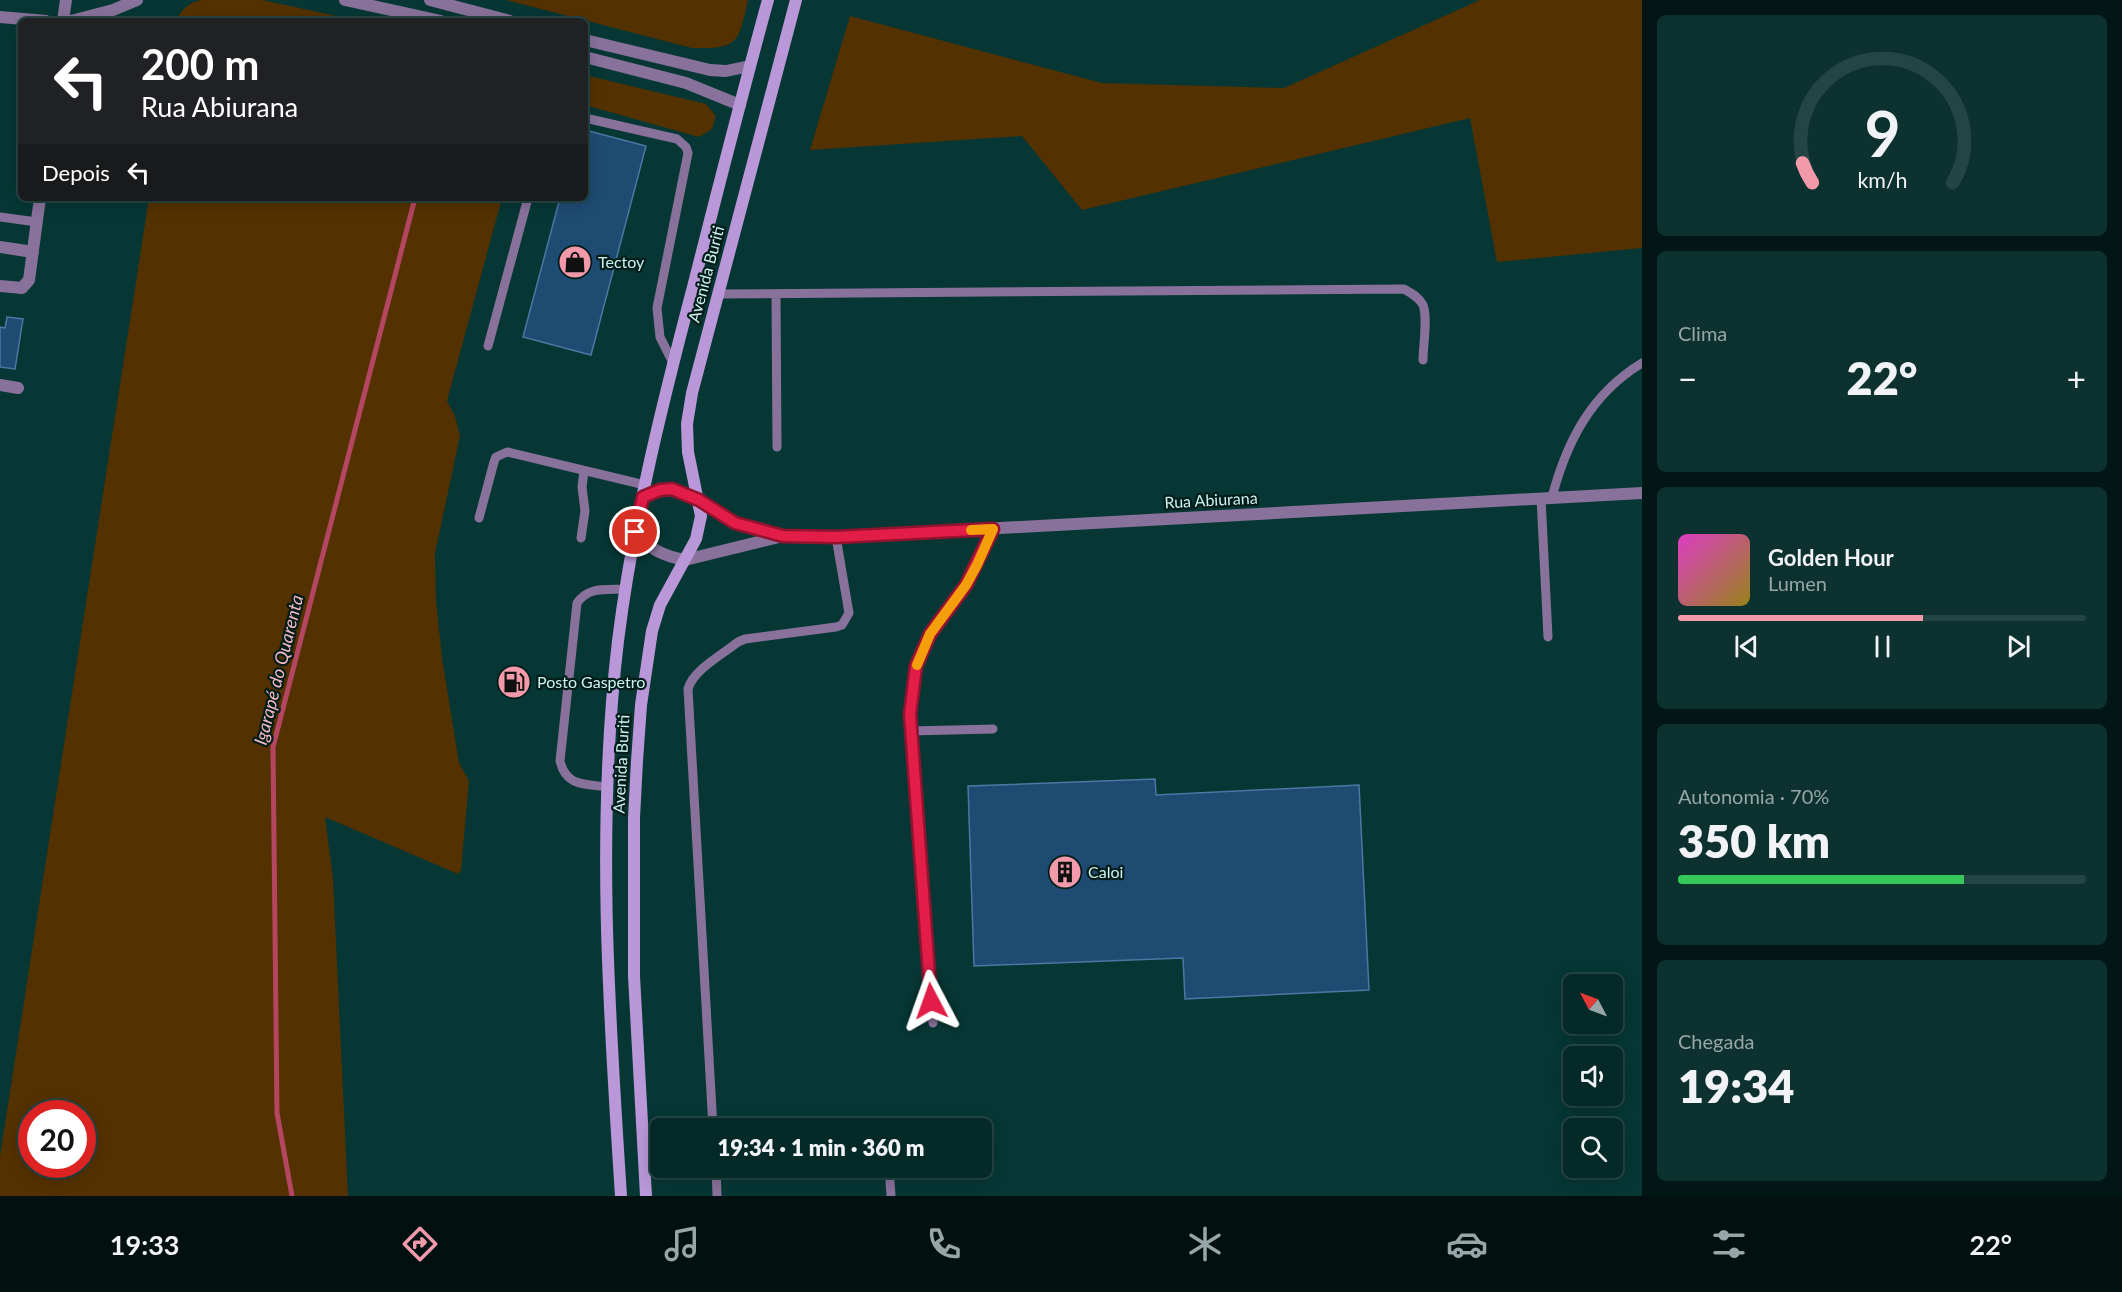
<!DOCTYPE html>
<html lang="pt">
<meta charset="utf-8">
<style>
:root{--surface:#042927;--page:#0d312f;--text:#f1f3f6;--muted:#97a6a7;--line:#254544;--accent:#f39aaa}
body{margin:0;font-family:Lato,sans-serif;background:var(--page);color:var(--text);height:100vh;display:flex;flex-direction:column;font-size:22px;white-space:nowrap}
*{box-sizing:border-box;margin:0}
p{font-size:20px;color:var(--muted)}
.icon{flex:none;width:33px;height:33px;fill:none;stroke:currentColor;stroke-width:2;stroke-linecap:round;stroke-linejoin:round}
.map{position:relative;flex:1;overflow:hidden}
.side{display:flex;flex-direction:column;gap:15px;padding:15px;background:#021715;width:480px}
.side>*{flex:none}
.banner{position:absolute;left:18px;top:18px;width:570px;height:183px;border-radius:9px;box-shadow:0 3px 15px #0003,0 0 0 2px var(--line);background:#202124;color:#fff;overflow:hidden}
.needle{width:39px;rotate:311deg}
.tools{position:absolute;left:1563px;top:974px;display:grid;gap:12px}
.tools a{display:grid;place-items:center;width:60px;height:60px;border-radius:9px;background:var(--surface);box-shadow:0 3px 15px #0003,0 0 0 2px var(--line);font-size:30px}
.speed{position:absolute;left:18px;top:1100px;display:flex;gap:12px;font-size:30px;font-weight:700;text-align:center}
.speed>*{display:grid;place-content:center;width:78px;height:78px;border-radius:50%;background:var(--surface);box-shadow:0 3px 15px #0003,0 0 0 2px var(--line);line-height:1}
.speed .limit{border:9px solid #d22;background:#fff;color:#111}
.pin{position:absolute;display:grid;place-items:center;width:51px;height:51px;color:#fff;margin:-26px;border:3px solid #fff;border-radius:50%;box-shadow:0 2px 6px #0007}
.me{position:absolute;width:66px;margin:-33px;rotate:356deg;stroke-linejoin:round;filter:drop-shadow(0 0 4px #0008)}
.turn{display:flex;align-items:center;gap:21px;height:126px;padding:0 24px;font-size:27px}
.turn .icon{width:78px;height:78px;stroke-width:2.5}
.turn b{display:block;font-size:42px;line-height:51px}
.then{display:flex;align-items:center;height:57px;padding:0 24px;background:#0003;gap:12px;font-size:22px}
.big{font-size:45px;font-weight:800;line-height:1.1}
.side .tile{flex:1;display:flex;flex-direction:column;justify-content:center;gap:9px;min-width:0;padding:0 21px;border-radius:9px;background:var(--page)}
.side .dial{align-items:center;gap:0}
.dial svg{height:156px;overflow:visible;fill:none;stroke:var(--line);stroke-width:7;stroke-linecap:round;text-anchor:middle}
.dial text{fill:var(--text);stroke:none}
.song{display:flex;align-items:center;gap:18px}
.cover{width:72px;height:72px;border-radius:9px;background:linear-gradient(135deg,hsl(310 70% 55%),hsl(50 70% 35%))}
.played{height:6px;border-radius:3px;background:linear-gradient(90deg,var(--accent) 60%,var(--line) 60%)}
.keys{display:flex;justify-content:space-around;direction:ltr}
.heat{display:flex;justify-content:space-between;align-items:center;font-size:33px;direction:ltr}
.charge{height:9px;border-radius:4px;background:linear-gradient(90deg,#34c759 70%,var(--line) 0)}
.trip{position:absolute;left:650px;top:1118px;width:342px;height:60px;border-radius:9px;background:var(--surface);box-shadow:0 3px 15px #0003,0 0 0 2px var(--line);font-weight:800;line-height:60px;text-align:center}
.tab-bar{display:flex;height:96px;justify-content:space-around;align-items:center;background:#021010;color:var(--muted)}
.tab-bar .icon{width:42px;height:42px}
.tab-bar .current{color:var(--accent)}
.tab-bar b{font-size:27px;color:var(--text)}
main{display:flex;flex:1;min-height:0}
.map>svg:first-child{display:block}
.green{fill:#543100;fill-rule:evenodd}
.lines{fill:none;stroke-linecap:round;stroke-linejoin:round}
.stream{stroke:#b54661;stroke-width:5}
.building{fill:#1e4b72;stroke:#4b78a2;stroke-width:1.5}
.lane{stroke:#88729b;stroke-width:9}
.street{stroke:#88729b;stroke-width:12}
.secondary{stroke:#ba97d8;stroke-width:12}
.route-casing{stroke:#92132f;stroke-width:15}
.route{stroke:#e11d48;stroke-width:10}
.slow{stroke:#f59e0b;stroke-width:10}
.labels{text-anchor:middle;stroke-width:4.5;stroke-linejoin:round;paint-order:stroke}
.poi-label{font-size:16px;fill:#cbf3ef;stroke:#021c1a;text-anchor:start}
.street-label{font-size:16px;fill:#cbf3ef;stroke:#021c1a}
.water-label{font-size:18px;font-style:italic;fill:#f5b9c3;stroke:#021c1a}
</style>
<main>
<div class="map">
<svg width="1642" height="1196" viewBox="0 0 1642 1196">
<rect width="100%" height="100%" fill="#063734"/>
<path class="green" d="M201,0H262L360,21H177C179,10 191,2 201,0Z
M506,0H748C746,9 742,29 737,37C729,50 706,48 692,48Z
M1480,0H1642V248L1497,262L1470,118L1082,210L1022,136L810,150L850,16L1102,83L1284,88Z
M585,75L706,104L716,116L712,129L699,137L585,105Z
M149,198H502L447,401L455,416L460,436L435,553L436,601L442,658L459,763L469,781L461,870L458,874L325,817L333,879L348,1196H0V1156ZM32,1113H82V1164H32Z"/>
<g class="lines">
<path class="stream" d="M292,1196L277,1113L273,747L415,198"/>
</g>
<path class="building" d="M585,130L646,146L591,355L523,337L560,198H585Z
M7,317L23,319L15,369L0,367V327L5,328Z
M1155,779L1156,795L1359,785L1369,990L1185,999L1183,958L974,966L968,786Z"/>
<g class="lines">
<path class="lane" d="M585,118L677,139L686,147L688,153L657,308L660,337L673,363
M0,217L37,222
M717,294L1404,289C1411,293 1419,297 1423,305C1428,318 1423,346 1423,360
M776,295L777,447
M488,346L528,198
M1552,497C1567,441 1591,394 1642,363
M1541,498L1548,637
M479,518L494,462L496,457L507,452L645,485
M581,538L585,511L582,487L584,471
M911,731L993,729
M608,787C586,784 566,787 560,761L577,603C589,586 606,590 625,589
M933,1023L910,714L916,666L930,634L966,585L993,529
M713,1128L688,689C693,670 723,654 738,642L745,639L836,627L842,625L849,613L836,537
M716,1167L717,1196
M889,1167L891,1196"/>
<path class="street" d="M345,0L441,21
M430,0L510,21
M0,17L46,21
M63,21L66,0
M71,21L113,10L137,0
M585,40L710,70L726,71L750,66
M585,57L686,83L740,105
M0,247L33,252
M0,286L22,288L29,280L40,198
M0,385L18,388
M643,497L659,490L672,489L684,493L735,523L781,536
M635,533C650,549 663,556 685,560L783,536L836,537L1642,493"/>
<path class="secondary" d="M621,1196C609,1012 596,825 618,641C633,520 663,401 694,283C718,189 742,94 768,0
M646,1196L634,976V818L637,761L641,705L652,631L660,605L696,539L701,516L688,452L687,424L692,393L796,0"/>
</g>
<g class="lines">
<defs>
<path id="route" d="M635,532L643,497L660,490L672,489L699,500L735,523L783,536L836,537L993,529L966,585L930,634L916,666L910,714L931,1001"/>
</defs>
<use href="#route" class="route-casing"/>
<use href="#route" class="route"/>
<path class="slow" d="M917,665L930,634L966,585L977,565L993,529L971,530"/>
</g>
<defs>
<symbol id="shop-disc" viewBox="-11 -11 22 22"><circle r="9.5" fill="#f39aaa" stroke="#021c1a"/><path d="M-5-2.5h2.3a2.7 3.5 0 0 1 5.4 0H5L5.5 6h-11ZM-1.5-2.5h3a1.5 2.3 0 0 0-3 0Z" fill="#111"/></symbol>
<symbol id="fuel-disc" viewBox="-11 -11 22 22"><circle r="9.5" fill="#f39aaa" stroke="#021c1a"/><path d="M-5.5-6h7V0h2V4h1.3V-2.5L3-4.5l.8-.8L6-3V5H2.5V1h-1V6h-7ZM-4.2-4.7v3.2H.2V-4.7Z" fill="#111"/></symbol>
<symbol id="building-disc" viewBox="-11 -11 22 22"><circle r="9.5" fill="#f39aaa" stroke="#021c1a"/><path d="M-4-6H4V6H1V3H-1V6H-4ZM-2.5-4.3h1.7v1.8h-1.7ZM.8-4.3h1.7v1.8H.8ZM-2.5-1h1.7V.8h-1.7ZM.8-1h1.7V.8H.8Z" fill="#111"/></symbol>
</defs>
<g fill-rule="evenodd">
<use href="#shop-disc" x="556" y="243" width="38" height="38"/>
<use href="#fuel-disc" x="495" y="663" width="38" height="38"/>
<use href="#building-disc" x="1046" y="853" width="38" height="38"/>
</g>
<g class="labels">
<g class="poi-label">
<text x="598" y="268">Tectoy</text>
<text x="537" y="688">Posto Gaspetro</text>
<text x="1088" y="878">Caloi</text>
</g>
<g class="street-label">
<text transform="translate(706 274) rotate(-75)" y="6">Avenida Buriti</text>
<text transform="translate(1211 500) rotate(-3)" y="6">Rua Abiurana</text>
<text transform="translate(621 764) rotate(-87)" y="6">Avenida Buriti</text>
</g>
<g class="water-label">
<text transform="translate(279 670) rotate(-76)" y="6">Igarapé do Quarenta</text>
</g>
</g>
</svg>
<div class="tools">
<a><svg class="needle" viewBox="-14 -14 28 28"><path d="M0-13l5 13h-10z" fill="#e53935"/><path d="M0 13l5-13h-10z" fill="#97a6a7"/></svg></a>
<a><svg class="icon" aria-label="sound" viewBox="0 0 24 24"><path d="M4 9h4l5-4v14l-5-4H4zM17 9q2 3 0 6"/></svg></a>
<a><svg class="icon" aria-label="search" viewBox="0 0 24 24"><circle cx="10" cy="10" r="6"/><path d="M15 15l6 6"/></svg></a>
</div>
<div class="speed"><div class="limit">20</div></div>
<div class="pin" style="left:635px;top:532px;background:#d93025"><svg class="icon" aria-label="arrive" viewBox="0 0 24 24"><path d="M6 21V4h12l-3 4 3 4H6"/></svg></div>
<svg class="me" style="left:931px;top:1001px" viewBox="-20 -20 40 40"><path d="M0-17L14 15 0 8-14 15z" fill="#e11d48" stroke="#fff" stroke-width="4"/></svg>
<div class="trip">19:34 · 1 min · 360 m</div>
<div class="banner">
<div class="turn"><svg class="icon" aria-label="left" viewBox="0 0 24 24"><path d="M17 20v-9H6M10 6l-5 5 5 5"/></svg><div><b>200 m</b>Rua Abiurana</div></div>
<div class="then">Depois<svg class="icon" aria-label="left" viewBox="0 0 24 24"><path d="M17 20v-9H6M10 6l-5 5 5 5"/></svg></div>
</div>
</div>
<section class="side">
<div class="tile dial"><svg viewBox="0 0 100 80">
<path d="M14 69A42 42 0 1 1 86 69"/>
<path d="M14 69A42 42 0 0 1 9 59" stroke="#f39aaa"/>
<text x="50" y="56" font-size="32" font-weight="700">9</text>
<text x="50" y="72" font-size="11">km/h</text>
</svg></div>
<div class="tile"><p>Clima</p>
<div class="heat"><a>−</a><b class="big">22°</b><a>+</a></div>
</div>
<div class="tile">
<div class="song"><i class="cover"></i><div><b>Golden Hour</b><p>Lumen</p></div></div>
<div class="played"></div>
<div class="keys"><svg class="icon" aria-label="previous" viewBox="0 0 24 24"><path d="M18 5L8 12l10 7zM5 5v14"/></svg><svg class="icon" aria-label="pause" viewBox="0 0 24 24"><path d="M8 5v14M16 5v14"/></svg><svg class="icon" aria-label="next" viewBox="0 0 24 24"><path d="M6 5l10 7-10 7zM19 5v14"/></svg></div>
</div>
<div class="tile"><p>Autonomia · 70%</p><b class="big">350 km</b><div class="charge"></div></div>
<div class="tile"><p>Chegada</p><b class="big">19:34</b></div>
</section>
</main>
<nav class="tab-bar">
<b>19:33</b>
<svg class="icon current" aria-label="directions" viewBox="0 0 24 24"><path d="M12 3l9 9-9 9-9-9zM9 14v-3h6M13 9l2 2-2 2"/></svg>
<svg class="icon" aria-label="music" viewBox="0 0 24 24"><path d="M9 18V5l10-2v13"/><circle cx="6" cy="18" r="3"/><circle cx="16" cy="16" r="3"/></svg>
<svg class="icon" aria-label="phone" viewBox="0 0 24 24"><path d="M5 4h4l2 5-3 2q2 4 5 5l2-3 5 2v4C11 20 4 13 5 4z"/></svg>
<svg class="icon" aria-label="climate" viewBox="0 0 24 24"><path d="M12 3v18M4 7l16 10M4 17L20 7"/></svg>
<svg class="icon" aria-label="car" viewBox="0 0 24 24"><path d="M5 17H2v-5l4-1 3-4h7l3 4 3 1v5h-3M9 17h6M6 11h13"/><circle cx="7" cy="17" r="2"/><circle cx="17" cy="17" r="2"/></svg>
<svg class="icon" aria-label="filters" viewBox="0 0 24 24"><path d="M4 7h16M4 17h16"/><circle cx="9" cy="7" r="2"/><circle cx="15" cy="17" r="2"/></svg>
<b>22°</b>
</nav>
